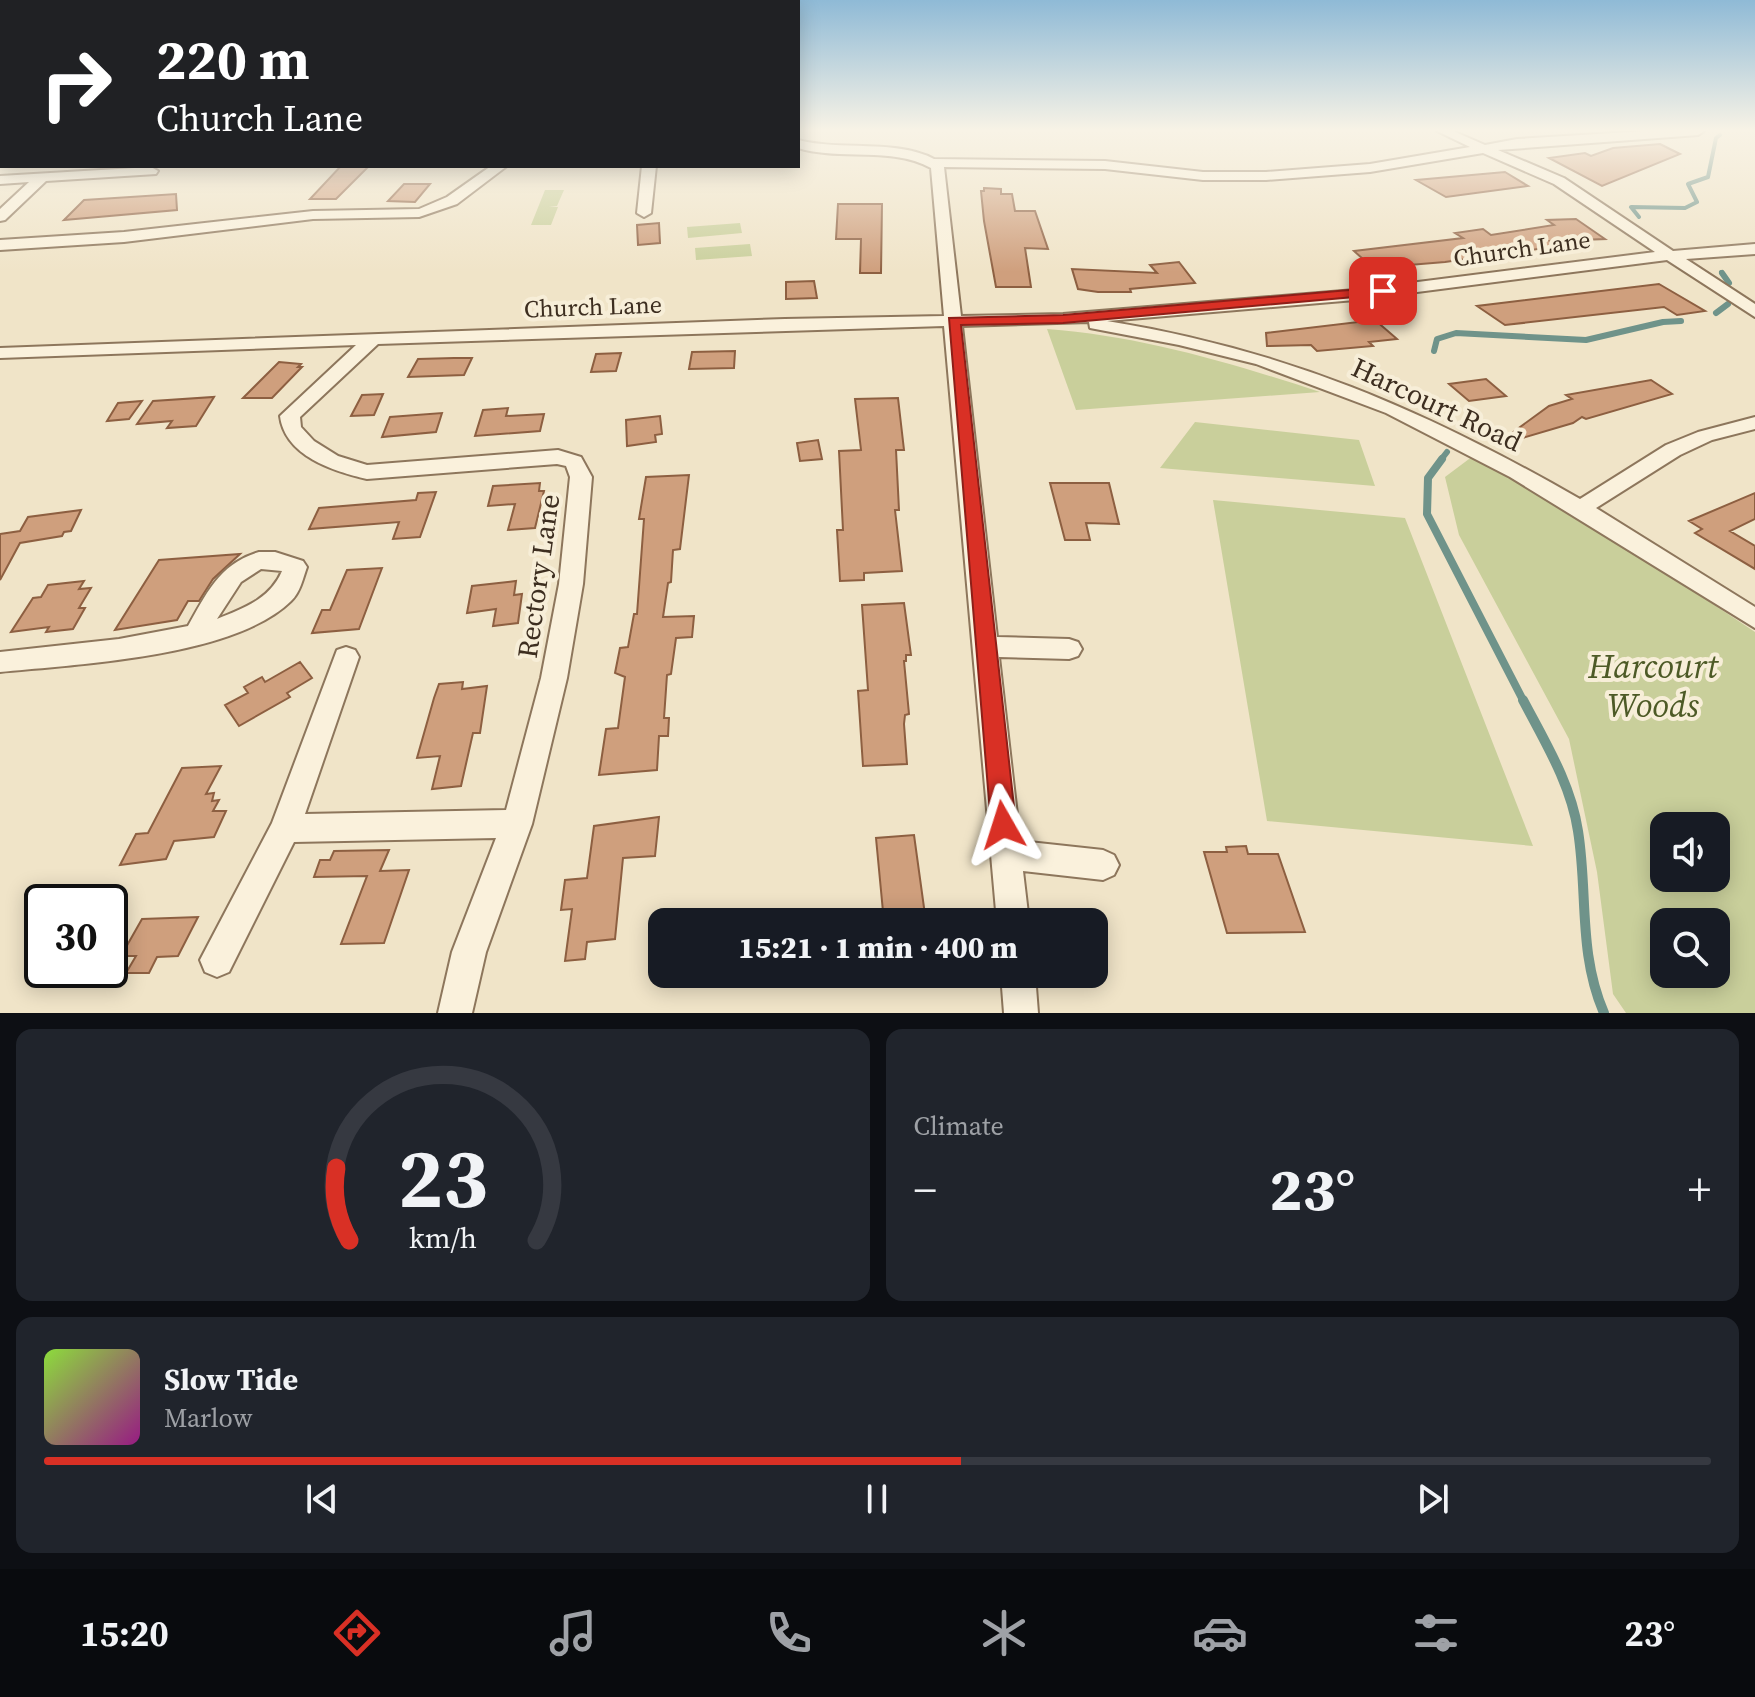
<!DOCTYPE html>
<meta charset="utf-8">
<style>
:root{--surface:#171b24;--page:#20242c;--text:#f1f3f6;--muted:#9ea1a6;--line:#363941;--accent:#d93025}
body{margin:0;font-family:"Source Serif 4",serif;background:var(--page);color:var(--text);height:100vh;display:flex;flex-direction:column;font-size:30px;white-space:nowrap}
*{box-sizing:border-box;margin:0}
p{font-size:26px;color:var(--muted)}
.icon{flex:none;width:44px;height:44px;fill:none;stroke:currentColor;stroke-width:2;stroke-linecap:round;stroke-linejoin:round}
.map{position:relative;height:1013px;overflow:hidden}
.sheet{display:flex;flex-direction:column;gap:16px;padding:16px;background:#0d0f14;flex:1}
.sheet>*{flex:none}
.banner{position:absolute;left:0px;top:0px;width:800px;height:168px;box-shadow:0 4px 20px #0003;background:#202124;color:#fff;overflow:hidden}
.fabs{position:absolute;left:1650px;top:812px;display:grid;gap:16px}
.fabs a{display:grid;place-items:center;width:80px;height:80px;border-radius:16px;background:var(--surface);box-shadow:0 4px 20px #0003;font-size:40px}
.speed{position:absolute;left:24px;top:884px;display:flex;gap:16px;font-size:40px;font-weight:700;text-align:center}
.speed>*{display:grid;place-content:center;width:104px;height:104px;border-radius:50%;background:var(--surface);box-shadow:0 4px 20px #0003;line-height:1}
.speed .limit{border:4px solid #111;border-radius:12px;background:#fff;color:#111}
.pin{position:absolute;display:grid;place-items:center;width:68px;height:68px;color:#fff;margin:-34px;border-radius:16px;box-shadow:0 4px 12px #0006}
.me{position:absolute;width:88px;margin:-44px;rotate:354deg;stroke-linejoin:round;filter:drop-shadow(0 0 6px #0008)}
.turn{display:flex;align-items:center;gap:28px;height:168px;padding:0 24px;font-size:36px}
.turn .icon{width:104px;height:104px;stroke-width:2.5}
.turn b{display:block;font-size:56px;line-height:68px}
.big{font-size:60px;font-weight:800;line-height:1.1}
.sheet .widget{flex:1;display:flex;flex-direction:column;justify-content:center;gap:12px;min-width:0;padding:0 28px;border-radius:16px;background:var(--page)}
.sheet .dial{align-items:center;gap:0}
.dial svg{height:208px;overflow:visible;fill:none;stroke:var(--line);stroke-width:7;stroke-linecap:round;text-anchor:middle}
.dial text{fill:var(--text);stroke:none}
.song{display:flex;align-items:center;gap:24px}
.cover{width:96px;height:96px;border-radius:12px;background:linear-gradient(135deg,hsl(90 70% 55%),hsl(310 70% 35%))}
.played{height:8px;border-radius:4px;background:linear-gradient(90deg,var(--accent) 55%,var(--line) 55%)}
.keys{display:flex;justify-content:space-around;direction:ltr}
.heat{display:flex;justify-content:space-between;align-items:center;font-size:44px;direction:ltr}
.sheet .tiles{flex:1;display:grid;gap:16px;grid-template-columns:1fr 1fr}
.widget:last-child{grid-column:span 2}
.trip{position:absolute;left:648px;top:908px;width:460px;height:80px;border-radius:16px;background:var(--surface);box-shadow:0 4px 20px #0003;font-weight:800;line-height:80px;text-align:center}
.tabs{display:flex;height:128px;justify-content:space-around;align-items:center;background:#090b0e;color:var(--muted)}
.tabs .icon{width:56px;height:56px}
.tabs .on{color:var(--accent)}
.tabs b{font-size:36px;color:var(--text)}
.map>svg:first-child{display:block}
.green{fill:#c9cf9b;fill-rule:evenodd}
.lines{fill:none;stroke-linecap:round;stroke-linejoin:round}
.stream-far3{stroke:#6f938a;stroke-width:4}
.stream-far2{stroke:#6f938a;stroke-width:6}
.stream-far1{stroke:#6f938a;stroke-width:8}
.stream{stroke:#6f938a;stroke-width:10}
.building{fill:#cf9f7d;stroke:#8d5f41;stroke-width:2}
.minor-casing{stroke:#8d765c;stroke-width:4}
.minor{fill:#faf1dc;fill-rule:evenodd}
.route{fill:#d93025;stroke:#8d1f18;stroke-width:2}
.labels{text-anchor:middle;stroke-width:8;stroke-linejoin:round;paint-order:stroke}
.far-street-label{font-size:24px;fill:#3d2e20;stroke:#f7eed8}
.street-label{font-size:28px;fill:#3d2e20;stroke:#f7eed8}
.near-park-label{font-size:34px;font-style:italic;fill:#4d5a26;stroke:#f7eed8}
</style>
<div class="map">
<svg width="1755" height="1013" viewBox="0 0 1755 1013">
<rect width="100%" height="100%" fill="#f0e4c8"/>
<path class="green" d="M545,190H564L557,206L549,207H558L551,225H531Z
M740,223L742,233L688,238L687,227Z
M750,244L752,256L696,260L695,248Z
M1047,329C1141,336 1231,363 1320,392L1076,410Z
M1195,422L1359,440L1375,486L1160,468Z
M1473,456L1635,552L1755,632V1013H1626L1613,994L1597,872L1569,739L1459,535L1445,477ZM1664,826H1716V878H1664ZM1664,922H1716V974H1664Z
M1213,500L1405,518L1533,846L1267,821Z"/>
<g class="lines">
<path class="stream-far3" d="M1639,217L1631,207L1685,208L1697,202L1688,184L1708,177L1716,138L1720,135
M1721,272L1723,275"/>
<path class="stream-far2" d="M1722,273L1729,283
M1716,313L1728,304
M1434,351L1437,339L1456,333L1586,340L1663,322L1681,321
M1440,461L1447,452"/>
<path class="stream-far1" d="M1442,459L1428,478L1427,514L1524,702"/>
<path class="stream" d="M1523,700C1545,742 1571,784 1578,831C1588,893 1578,953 1604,1013"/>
</g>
<path class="building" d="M1660,144L1680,154L1602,186L1549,158L1585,153L1591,156L1613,148Z
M340,167H368L336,199H310Z
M1505,172L1528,186L1446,197L1416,180Z
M404,184H430L415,202L388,201Z
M984,188L1001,189V194H1012L1015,211H1035L1048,249L1025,248L1031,287H996L984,221L981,191H984Z
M176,194L177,210L64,220L84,200Z
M838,204H882L881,273H860L861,239H836Z
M1576,219L1605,239L1550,241L1559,246L1445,262L1373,268L1354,251L1463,238L1455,233L1483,229L1491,235L1554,225L1547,220Z
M659,223L660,243L638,245L637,225Z
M1179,262L1195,283L1130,289L1131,292H1098L1078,289L1072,269L1157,273L1150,265Z
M814,281L817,298L786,299V282Z
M1659,284L1705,311L1677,315L1664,307L1505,325L1477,306Z
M1375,320L1397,339L1369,342L1373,346L1317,351L1311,345L1267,346L1266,333Z
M735,351L734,368L689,369L692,352Z
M621,353L616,371L591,372L596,354Z
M454,358H472L464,375L408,377L418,359Z
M279,362L301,364L298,367H302L272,398H243Z
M1486,379L1506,396L1469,401L1449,384Z
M1651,380L1672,394L1586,419L1582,417L1573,423L1499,445L1498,443L1549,406L1572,399L1566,395Z
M383,394L374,415L351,416L362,395Z
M214,397L196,426L167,428L172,421L137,424L153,401Z
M898,398L904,450H896L899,510H895L902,571L864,573V580L840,581L837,530H843L839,451L861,450L855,399Z
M142,401L129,419L107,421L118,403Z
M508,408L506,416L544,414L540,431L475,436L483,410Z
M442,413L436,432L382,437L390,417Z
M660,416L662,434L655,435L656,442L627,446L626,420Z
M818,440L822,459L800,461L797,443Z
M689,475L680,549L673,550L671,582L668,583L663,617L694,616L692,637L676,638L671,674L667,675L664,718H669L668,736H659L657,770L599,775L606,729L618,728L625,677L615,673L620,648L628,647L634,614H637L644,519H639L646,477Z
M540,483L539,491H544L535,528L508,530L515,504L488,506L493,486Z
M1050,483H1109L1119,524L1086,523L1090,540H1065Z
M436,492L420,537L393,539L399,522L309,529L319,508L416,500L418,493Z
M1755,493V519L1730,531L1755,546V569L1695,533L1702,529L1689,521Z
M81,510L71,531L64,532L62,536L20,543L0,580V534L20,531L28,517Z
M240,554L213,579L199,601H188L177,620L115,630L159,560Z
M382,568L359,629L312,633L322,610H330L347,570Z
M84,581L79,589L91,588L79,608H85L73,629L46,632L49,627L11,632L33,598L41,597L48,585Z
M516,581L514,595L522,594L518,623L493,626L496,609L467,613L472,586Z
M904,603L911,655H906V661H904L909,714L905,715L904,724L907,764L863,766L858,691L868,690L862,605Z
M300,662L312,678L287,693L290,697L239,726L225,705L248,693L244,687L262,677L265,682Z
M463,682L462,689L487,686L480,733H473L461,786L432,789L440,756L417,758L434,698L439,684Z
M221,766L206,794L214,793L212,801L219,800L213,811H226L214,837L174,841L166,859L120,865L136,834L148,833L182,768Z
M659,817L655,856L623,858L615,939L587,942L585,959L565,961L572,909L561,910L565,880L587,878L594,826Z
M914,835L926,922H884L876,838Z
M1246,846L1248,854H1278L1305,932L1227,933L1204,852H1227L1226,847Z
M389,850L380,871L409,870L384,943L341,944L367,876L314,877L320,860H330L334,851Z
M198,917L178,956L157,957L149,973H126L136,956H121L142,919Z"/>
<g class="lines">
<defs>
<path id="minor" d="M1437,131H1453L1485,145L1517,139L1646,131H1704L1698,135L1498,150L1564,178L1673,251L1755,244V254L1686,259L1755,304V317L1667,260L1355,300L1107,321C1286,350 1423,409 1580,499L1666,445L1698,432L1755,417V429L1712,440L1680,455L1596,508L1755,607V628L1510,477L1386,413L1256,364L1179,345L1090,328L1089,322L962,326L997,637L1069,639L1078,642L1082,649L1078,656L1069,659L999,657L1020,841L1103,850L1114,855L1119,865L1114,875L1103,880L1023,871L1029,922H997L944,326L378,344L300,417L301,427L314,441L338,456L367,465L558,450L581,457L592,477L583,584L567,678L532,824L486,952L472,1013H438L452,952L496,838L294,842L229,972L217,977L205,972L200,960L272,823L337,650L346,647L355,650L359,657L305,814L506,810L541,678L559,584L570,477L566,466L557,464L367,479C333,471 285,456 280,416L356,345L0,358V348L785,319L944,316L931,168C891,146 841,161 798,148V140C840,151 897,139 934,159L1105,161L1203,172H1266L1370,164L1470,147ZM1483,153L1554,184L1655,252L1355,290L1063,314L961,316L944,167L1105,169L1203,180H1266L1370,172Z
M491,166H507L457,204L419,217L313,219L124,242L0,250V240L124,232L313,211L419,209L447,197Z
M642,166H656L651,213L644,217L637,213Z
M151,167L158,171L156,174L46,181L5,220L0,221V209L29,182L0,184V176Z
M259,552H275L303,561L307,567C303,578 300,593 291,601C234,657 79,664 0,672V652L119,639L188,626C206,594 220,563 259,552ZM261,569L282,571C270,599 244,608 217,619L241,582Z
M1001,974H1035L1038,1013H1004Z"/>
</defs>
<use href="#minor" class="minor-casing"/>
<use href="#minor" class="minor"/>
</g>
<linearGradient id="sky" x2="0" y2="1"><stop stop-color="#8fbad6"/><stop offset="0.48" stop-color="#f8f3e6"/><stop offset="1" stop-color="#f8f3e6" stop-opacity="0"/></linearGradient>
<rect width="1755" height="272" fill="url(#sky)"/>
<path class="route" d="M1383,287L1390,291L1388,294L1063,323L961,325L1016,825L1012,833L1003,836L995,833L991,825L949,318L1063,315Z"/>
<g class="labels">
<g class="far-street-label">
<text transform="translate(1522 249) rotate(-8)" y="8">Church Lane</text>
<text transform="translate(593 307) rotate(-2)" y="8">Church Lane</text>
</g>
<g class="street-label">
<text transform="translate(1437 404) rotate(25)" y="10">Harcourt Road</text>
<text transform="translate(538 576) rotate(-82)" y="10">Rectory Lane</text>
</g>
<g class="near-park-label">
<text x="1653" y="678">Harcourt<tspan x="1653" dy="39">Woods</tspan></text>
</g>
</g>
</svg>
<div class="fabs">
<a><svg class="icon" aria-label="sound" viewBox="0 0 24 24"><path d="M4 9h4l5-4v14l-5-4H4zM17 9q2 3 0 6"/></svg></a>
<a><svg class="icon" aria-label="search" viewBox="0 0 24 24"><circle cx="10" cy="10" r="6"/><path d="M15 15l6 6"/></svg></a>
</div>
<div class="speed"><div class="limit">30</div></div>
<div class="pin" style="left:1383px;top:291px;background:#d93025"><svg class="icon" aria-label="arrive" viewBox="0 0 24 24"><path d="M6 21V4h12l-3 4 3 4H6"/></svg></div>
<svg class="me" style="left:1003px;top:825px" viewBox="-20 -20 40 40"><path d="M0-17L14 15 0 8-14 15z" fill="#d93025" stroke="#fff" stroke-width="4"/></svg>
<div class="trip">15:21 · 1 min · 400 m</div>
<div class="banner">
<div class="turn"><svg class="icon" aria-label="right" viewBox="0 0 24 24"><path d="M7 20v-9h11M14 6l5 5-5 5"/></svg><div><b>220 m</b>Church Lane</div></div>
</div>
</div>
<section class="sheet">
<div class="tiles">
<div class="widget dial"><svg viewBox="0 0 100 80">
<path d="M14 69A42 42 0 1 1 86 69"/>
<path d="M14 69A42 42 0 0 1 9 41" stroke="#d93025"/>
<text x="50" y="56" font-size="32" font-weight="700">23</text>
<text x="50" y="72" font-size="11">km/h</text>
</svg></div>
<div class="widget"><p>Climate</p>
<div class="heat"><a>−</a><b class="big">23°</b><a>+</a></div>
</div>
<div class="widget">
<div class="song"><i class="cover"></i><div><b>Slow Tide</b><p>Marlow</p></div></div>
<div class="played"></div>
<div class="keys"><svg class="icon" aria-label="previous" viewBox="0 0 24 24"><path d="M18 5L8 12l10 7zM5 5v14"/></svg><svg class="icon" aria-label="pause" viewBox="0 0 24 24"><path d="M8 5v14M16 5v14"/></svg><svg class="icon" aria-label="next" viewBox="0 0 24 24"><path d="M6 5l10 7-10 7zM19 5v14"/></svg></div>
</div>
</div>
</section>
<nav class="tabs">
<b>15:20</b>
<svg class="icon on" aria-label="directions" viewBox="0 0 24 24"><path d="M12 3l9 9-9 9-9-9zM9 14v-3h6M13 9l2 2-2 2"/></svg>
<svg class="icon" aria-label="music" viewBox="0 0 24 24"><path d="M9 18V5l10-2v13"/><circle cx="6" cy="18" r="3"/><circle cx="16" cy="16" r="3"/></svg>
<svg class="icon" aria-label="phone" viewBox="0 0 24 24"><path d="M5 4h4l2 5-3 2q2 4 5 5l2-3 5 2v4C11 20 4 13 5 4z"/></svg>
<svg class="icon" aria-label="climate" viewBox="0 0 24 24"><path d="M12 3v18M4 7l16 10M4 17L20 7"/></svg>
<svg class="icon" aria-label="car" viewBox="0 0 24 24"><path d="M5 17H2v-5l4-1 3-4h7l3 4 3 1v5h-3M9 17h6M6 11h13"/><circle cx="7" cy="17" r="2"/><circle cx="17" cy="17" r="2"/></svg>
<svg class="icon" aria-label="filters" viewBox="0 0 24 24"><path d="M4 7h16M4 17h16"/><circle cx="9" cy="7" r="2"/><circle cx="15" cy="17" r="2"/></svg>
<b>23°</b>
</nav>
